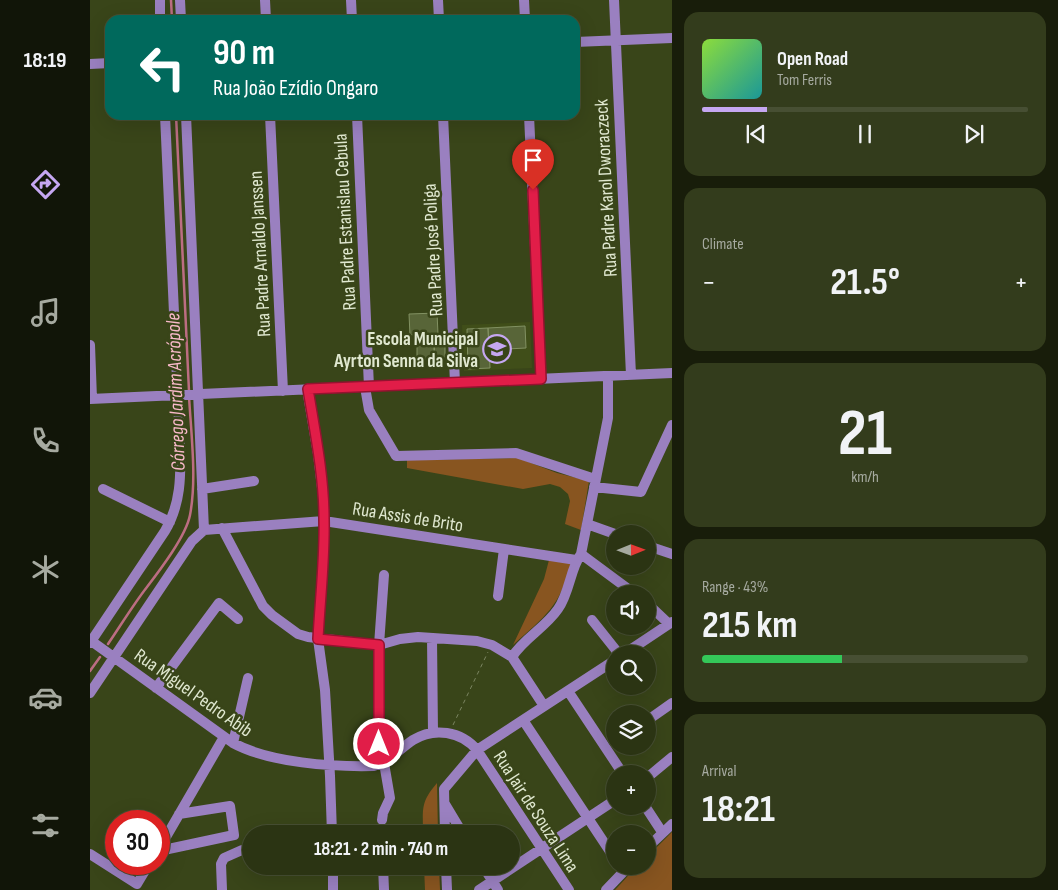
<!DOCTYPE html>
<meta charset="utf-8">
<style>
:root{--surface:#2b3413;--page:#333c1c;--text:#f1f3f6;--muted:#a6aaa0;--line:#474f33;--accent:#c5a7f1}
body{margin:0;font-family:"Sofia Sans Condensed",sans-serif;background:var(--page);color:var(--text);height:100vh;display:flex;flex-direction:column;font-size:19px;white-space:nowrap}
*{box-sizing:border-box;margin:0}
p{font-size:16px;color:var(--muted)}
.icon{flex:none;width:28px;height:28px;fill:none;stroke:currentColor;stroke-width:2;stroke-linecap:round;stroke-linejoin:round}
.map{position:relative;flex:1;overflow:hidden}
.panel{display:flex;flex-direction:column;gap:12px;padding:12px;background:#181d0a;width:386px}
.panel>*{flex:none}
.hud{position:absolute;left:15px;top:15px;width:475px;height:105px;border-radius:15px;box-shadow:0 5px 20px #0002,0 0 0 1px var(--line);background:#00695c;color:#fff;overflow:hidden}
.needle{width:32px;rotate:89deg}
.buttons{position:absolute;left:516px;top:525px;display:grid;gap:10px}
.buttons a{display:grid;place-items:center;width:50px;height:50px;border-radius:50%;background:var(--surface);box-shadow:0 5px 20px #0002,0 0 0 1px var(--line);font-size:25px}
.speed{position:absolute;left:15px;top:810px;display:flex;gap:10px;font-size:25px;font-weight:700;text-align:center}
.speed>*{display:grid;place-content:center;width:65px;height:65px;border-radius:50%;background:var(--surface);box-shadow:0 5px 20px #0002,0 0 0 1px var(--line);line-height:1}
.speed .limit{border:8px solid #d22;background:#fff;color:#111}
.pin{position:absolute;display:grid;place-items:center;width:42px;height:42px;color:#fff;margin:-51px -21px;border-radius:50% 50% 50% 0;rotate:-45deg;box-shadow:0 0 5px #0007}
.pin .icon{rotate:45deg}
.me{position:absolute;width:55px;margin:-28px;rotate:0deg;stroke-linejoin:round;filter:drop-shadow(0 0 4px #0008)}
.turn{display:flex;align-items:center;gap:18px;height:105px;padding:0 25px;font-size:22px}
.turn .icon{width:65px;height:65px;stroke-width:2.5}
.turn b{display:block;font-size:35px;line-height:42px}
.big{font-size:38px;font-weight:700;line-height:1.1}
.panel .tile{flex:1;display:flex;flex-direction:column;justify-content:center;gap:8px;min-width:0;padding:0 18px;border-radius:15px;background:var(--page)}
.panel .dial{align-items:center;gap:0}
.dial b{font-size:65px;line-height:1}
.song{display:flex;align-items:center;gap:15px}
.cover{width:60px;height:60px;border-radius:8px;background:linear-gradient(135deg,hsl(90 70% 55%),hsl(180 70% 35%))}
.played{height:5px;border-radius:2px;background:linear-gradient(90deg,var(--accent) 20%,var(--line) 20%)}
.keys{display:flex;justify-content:space-around;direction:ltr}
.heat{display:flex;justify-content:space-between;align-items:center;font-size:28px;direction:ltr}
.charge{height:8px;border-radius:4px;background:linear-gradient(90deg,#34c759 43%,var(--line) 0)}
.trip{position:absolute;left:152px;top:825px;width:278px;height:50px;border-radius:25px;background:var(--surface);box-shadow:0 5px 20px #0002,0 0 0 1px var(--line);font-weight:700;line-height:50px;text-align:center}
main{display:flex;flex:1;min-height:0}
.dock{display:flex;flex-direction:column;width:90px;justify-content:space-around;align-items:center;background:#111508;color:var(--muted)}
.dock .icon{width:35px;height:35px}
.dock .on{color:var(--accent)}
.dock b{font-size:22px;color:var(--text)}
.map>svg:first-child{display:block}
.built{fill:#404e19}
.green{fill:#885520}
.lines{fill:none;stroke-linecap:round;stroke-linejoin:round}
.stream{stroke:#bc6d82;stroke-width:2.5}
.building{fill:#586538;stroke:#829162}
.path{stroke:#7b8561;stroke-width:1;stroke-dasharray:4 4;stroke-linecap:butt}
.minor{stroke:#9a80c0;stroke-width:10}
.route-casing{stroke:#92132f;stroke-width:12}
.route{stroke:#e11d48;stroke-width:9}
.labels{text-anchor:middle;stroke-width:5;stroke-linejoin:round;paint-order:stroke}
.street-label{font-size:19px;fill:#e0e8d0;stroke:#394519}
.poi-label{font-size:19px;font-weight:bold;fill:#e0e8d0;stroke:#394519;text-anchor:end}
.water-label{font-size:20px;font-style:italic;fill:#f8b9c9;stroke:#394519}
</style>
<main>
<nav class="dock">
<b>18:19</b>
<svg class="icon on" aria-label="directions" viewBox="0 0 24 24"><path d="M12 3l9 9-9 9-9-9zM9 14v-3h6M13 9l2 2-2 2"/></svg>
<svg class="icon" aria-label="music" viewBox="0 0 24 24"><path d="M9 18V5l10-2v13"/><circle cx="6" cy="18" r="3"/><circle cx="16" cy="16" r="3"/></svg>
<svg class="icon" aria-label="phone" viewBox="0 0 24 24"><path d="M5 4h4l2 5-3 2q2 4 5 5l2-3 5 2v4C11 20 4 13 5 4z"/></svg>
<svg class="icon" aria-label="climate" viewBox="0 0 24 24"><path d="M12 3v18M4 7l16 10M4 17L20 7"/></svg>
<svg class="icon" aria-label="car" viewBox="0 0 24 24"><path d="M5 17H2v-5l4-1 3-4h7l3 4 3 1v5h-3M9 17h6M6 11h13"/><circle cx="7" cy="17" r="2"/><circle cx="17" cy="17" r="2"/></svg>
<svg class="icon" aria-label="filters" viewBox="0 0 24 24"><path d="M4 7h16M4 17h16"/><circle cx="9" cy="7" r="2"/><circle cx="15" cy="17" r="2"/></svg>
</nav>
<div class="map">
<svg width="582" height="890" viewBox="0 0 582 890">
<rect width="100%" height="100%" fill="#394519"/>
<path class="built" d="M440,322L442,368L374,371L372,325Z"/>
<path class="green" d="M428,458L467,473L499,481L491,530L475,524L480,501L478,494L470,487L460,484L433,489L317,468V460Z
M459,560L481,563C470,607 455,616 423,645L454,579Z
M347,783L348,834H333C333,809 330,803 347,783Z
M582,832V890H525L547,866H558V856Z
M334,866H349L350,890H335Z"/>
<g class="lines">
<path class="stream" d="M81,0L82,20
M86,115L99,391
M18,644C31,625 43,605 57,587C70,570 96,536 100,515C107,479 101,433 99,396
M0,671L10,657"/>
</g>
<path class="building" d="M347,313L348,334L320,335L319,314Z
M435,326L436,348L399,350L398,328Z
M398,328L400,368L378,369L377,329Z
M355,336V357H344V344L345,342L343,337Z
M344,340L345,361L342,359L326,361L327,358V345L325,342H342Z"/>
<g class="lines">
<path class="path" d="M363,725L398,652"/>
<path class="minor" d="M70,0V20
M90,0L91,20
M175,0L176,20
M261,0L262,20
M348,0L349,20
M434,0L435,20
M524,0L541,375
M485,42L582,38
M0,64L20,63
M180,115L193,391
M267,115L279,387
M353,115L365,383
M439,115L451,379
M0,345L2,399
M275,387L279,410L306,456L426,453L505,479
M217,389L228,454L234,505V543L228,639L235,690L240,776L242,834
M0,399L582,373
M504,487L551,492L582,425
M13,489L80,522
M112,489L164,481
M497,524L525,534
M132,528L173,606L182,615L208,634L218,637L289,645L310,639L328,637L387,641L402,645L422,657L454,706
M114,530L234,521L486,560
M558,546L582,554
M491,554L545,594
M408,596L414,549
M558,604L579,624
M502,620L529,654
M342,638L343,733
M0,640L143,743C180,763 243,767 284,766C300,762 309,749 323,740C344,727 371,731 387,750L479,890
M0,643L75,531C91,504 91,476 90,445L75,115
M534,654L582,622
M422,657C434,638 455,628 468,609C480,592 480,569 491,554L518,418V376
M66,688L129,603L148,619
M478,691L533,774
M0,693L102,541L114,530L96,115
M433,720L525,859
M558,720L582,703
M143,743L158,678
M289,764V645L294,575
M558,777L582,757
M355,804L373,834
M555,806L572,832
M292,820L293,813L300,798L294,763
M355,834L354,789L387,750L525,660
M558,847L582,824
M69,849L134,737
M69,851L144,835L140,806L89,814
M0,854L47,884L59,864
M243,866V890
M293,866L294,890
M356,866L357,890
M393,866L408,890
M132,890L131,864L134,858L152,850H161
M389,890L525,800
M516,890L539,866"/>
</g>
<g class="lines">
<defs>
<path id="route" d="M289,744V645L228,639C230,599 235,559 234,519C234,476 225,432 218,389L451,379L443,190"/>
</defs>
<use href="#route" class="route-casing"/>
<use href="#route" class="route"/>
</g>
<defs>
<symbol id="school-ring" viewBox="-11 -11 22 22"><circle r="9.5" fill="#394519" stroke="#c5a7f1" stroke-width="1.5"/><path d="M0-5L7-2L0 1L-7-2ZM-4 1L0 2.5L4 1V4Q0 6-4 4Z" fill="#c5a7f1"/></symbol>
</defs>
<g fill-rule="evenodd">
<use href="#school-ring" x="391" y="333" width="32" height="32"/>
</g>
<g class="labels">
<g class="street-label">
<text transform="translate(515 188) rotate(-93)" y="7">Rua Padre Karol Dworaczeck</text>
<text transform="translate(254 222) rotate(-93)" y="7">Rua Padre Estanislau Cebula</text>
<text transform="translate(342 250) rotate(-93)" y="7">Rua Padre José Poliga</text>
<text transform="translate(169 254) rotate(-93)" y="7">Rua Padre Arnaldo Janssen</text>
<text transform="translate(318 516) rotate(9)" y="7">Rua Assis de Brito</text>
<text transform="translate(104 692) rotate(35)" y="7">Rua Miguel Pedro Abib</text>
<text transform="translate(447 811) rotate(57)" y="7">Rua Jair de Souza Lima</text>
</g>
<g class="poi-label">
<text x="388" y="345">Escola Municipal<tspan x="388" dy="22">Ayrton Senna da Silva</tspan></text>
</g>
<g class="water-label">
<text transform="translate(85 392) rotate(-92)" y="7">Córrego Jardim Acrópole</text>
</g>
</g>
</svg>
<div class="buttons">
<a><svg class="needle" viewBox="-14 -14 28 28"><path d="M0-13l5 13h-10z" fill="#e53935"/><path d="M0 13l5-13h-10z" fill="#a6aaa0"/></svg></a>
<a><svg class="icon" aria-label="sound" viewBox="0 0 24 24"><path d="M4 9h4l5-4v14l-5-4H4zM17 9q2 3 0 6"/></svg></a>
<a><svg class="icon" aria-label="search" viewBox="0 0 24 24"><circle cx="10" cy="10" r="6"/><path d="M15 15l6 6"/></svg></a>
<a><svg class="icon" aria-label="layers" viewBox="0 0 24 24"><path d="M12 4l9 5-9 5-9-5zM3 14l9 5 9-5"/></svg></a>
<a>+</a>
<a>−</a>
</div>
<div class="speed"><div class="limit">30</div></div>
<div class="pin" style="left:443px;top:190px;background:#d93025"><svg class="icon" aria-label="arrive" viewBox="0 0 24 24"><path d="M6 21V4h12l-3 4 3 4H6"/></svg></div>
<svg class="me" style="left:289px;top:744px" viewBox="-20 -20 40 40"><circle r="17" fill="#e11d48" stroke="#fff" stroke-width="3"/><path d="M0-11L8 9 0 5-8 9z" fill="#fff"/></svg>
<div class="trip">18:21 · 2 min · 740 m</div>
<div class="hud">
<div class="turn"><svg class="icon" aria-label="left" viewBox="0 0 24 24"><path d="M17 20v-9H6M10 6l-5 5 5 5"/></svg><div><b>90 m</b>Rua João Ezídio Ongaro</div></div>
</div>
</div>
<section class="panel">
<div class="tile">
<div class="song"><i class="cover"></i><div><b>Open Road</b><p>Tom Ferris</p></div></div>
<div class="played"></div>
<div class="keys"><svg class="icon" aria-label="previous" viewBox="0 0 24 24"><path d="M18 5L8 12l10 7zM5 5v14"/></svg><svg class="icon" aria-label="pause" viewBox="0 0 24 24"><path d="M8 5v14M16 5v14"/></svg><svg class="icon" aria-label="next" viewBox="0 0 24 24"><path d="M6 5l10 7-10 7zM19 5v14"/></svg></div>
</div>
<div class="tile"><p>Climate</p>
<div class="heat"><a>−</a><b class="big">21.5°</b><a>+</a></div>
</div>
<div class="tile dial"><b>21</b><p>km/h</p></div>
<div class="tile"><p>Range · 43%</p><b class="big">215 km</b><div class="charge"></div></div>
<div class="tile"><p>Arrival</p><b class="big">18:21</b></div>
</section>
</main>
